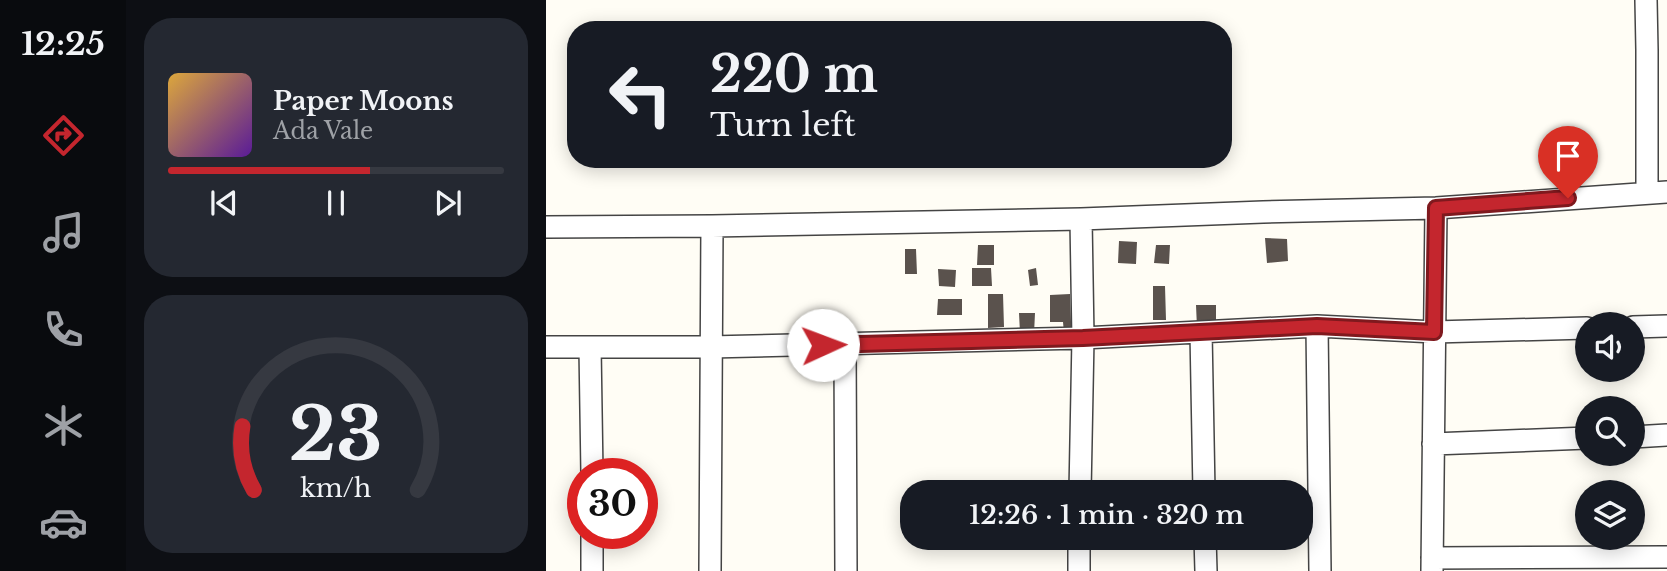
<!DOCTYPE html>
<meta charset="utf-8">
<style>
:root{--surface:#171b24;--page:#242831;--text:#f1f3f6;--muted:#9ea1a6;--line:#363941;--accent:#c4262e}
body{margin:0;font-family:"Libre Baskerville",serif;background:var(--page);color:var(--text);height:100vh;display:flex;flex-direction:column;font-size:26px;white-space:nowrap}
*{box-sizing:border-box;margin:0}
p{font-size:23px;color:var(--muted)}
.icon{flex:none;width:38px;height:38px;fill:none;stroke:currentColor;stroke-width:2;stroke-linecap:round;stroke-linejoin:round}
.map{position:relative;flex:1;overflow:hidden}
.panel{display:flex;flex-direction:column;gap:18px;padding:18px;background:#0d0f14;width:420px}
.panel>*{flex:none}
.hud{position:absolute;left:21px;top:21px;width:665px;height:147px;border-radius:28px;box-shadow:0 4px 18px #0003;background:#171b24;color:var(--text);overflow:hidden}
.fabs{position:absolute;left:1029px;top:312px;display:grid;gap:14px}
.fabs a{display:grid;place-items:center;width:70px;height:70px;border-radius:50%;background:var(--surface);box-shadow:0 4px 18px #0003;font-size:35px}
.speed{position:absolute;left:21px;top:458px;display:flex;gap:14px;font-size:35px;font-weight:700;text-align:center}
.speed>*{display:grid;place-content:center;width:91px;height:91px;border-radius:50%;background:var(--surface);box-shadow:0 4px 18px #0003;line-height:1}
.speed .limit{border:10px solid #d22;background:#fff;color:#111}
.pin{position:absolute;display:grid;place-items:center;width:60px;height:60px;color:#fff;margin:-72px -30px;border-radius:50% 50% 50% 0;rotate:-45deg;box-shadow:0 0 7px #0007}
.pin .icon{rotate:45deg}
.me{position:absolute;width:77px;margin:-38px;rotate:88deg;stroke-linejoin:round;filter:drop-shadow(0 0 5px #0008)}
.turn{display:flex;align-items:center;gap:24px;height:147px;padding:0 28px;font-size:32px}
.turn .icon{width:91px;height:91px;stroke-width:2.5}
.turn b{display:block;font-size:49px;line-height:60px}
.panel .card{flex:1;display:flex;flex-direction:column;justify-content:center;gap:10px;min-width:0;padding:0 24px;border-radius:28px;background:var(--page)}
.panel .dial{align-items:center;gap:0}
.dial svg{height:182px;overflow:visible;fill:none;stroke:var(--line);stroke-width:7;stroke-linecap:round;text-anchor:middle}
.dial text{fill:var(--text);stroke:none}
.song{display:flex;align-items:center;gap:21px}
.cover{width:84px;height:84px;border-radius:10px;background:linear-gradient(135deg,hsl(40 70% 55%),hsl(270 70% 35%))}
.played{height:7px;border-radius:4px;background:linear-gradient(90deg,var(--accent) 60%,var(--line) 60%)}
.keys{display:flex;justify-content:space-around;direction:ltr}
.trip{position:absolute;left:354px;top:480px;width:413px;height:70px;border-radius:28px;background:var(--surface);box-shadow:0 4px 18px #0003;font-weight:600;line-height:70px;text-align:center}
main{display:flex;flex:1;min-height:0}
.menu{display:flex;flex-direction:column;width:126px;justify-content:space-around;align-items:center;background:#090b0e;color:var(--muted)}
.menu .icon{width:49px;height:49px}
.menu .current{color:var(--accent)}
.menu b{font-size:32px;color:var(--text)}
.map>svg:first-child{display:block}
.building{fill:#5a524d}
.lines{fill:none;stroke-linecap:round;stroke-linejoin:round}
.minor-casing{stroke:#444;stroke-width:24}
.minor{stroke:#fff;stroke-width:21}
.route-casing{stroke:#7f191e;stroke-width:18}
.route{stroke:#c4262e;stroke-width:12}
</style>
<main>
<nav class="menu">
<b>12:25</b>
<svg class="icon current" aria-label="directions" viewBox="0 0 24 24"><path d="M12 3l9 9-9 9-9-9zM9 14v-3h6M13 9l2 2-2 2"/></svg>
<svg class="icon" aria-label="music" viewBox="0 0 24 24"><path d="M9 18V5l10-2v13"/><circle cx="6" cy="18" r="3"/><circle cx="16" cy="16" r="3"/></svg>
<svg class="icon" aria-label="phone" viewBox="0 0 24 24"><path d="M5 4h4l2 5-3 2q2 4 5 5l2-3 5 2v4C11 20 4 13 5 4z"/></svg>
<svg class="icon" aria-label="climate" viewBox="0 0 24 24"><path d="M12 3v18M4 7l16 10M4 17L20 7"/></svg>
<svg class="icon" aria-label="car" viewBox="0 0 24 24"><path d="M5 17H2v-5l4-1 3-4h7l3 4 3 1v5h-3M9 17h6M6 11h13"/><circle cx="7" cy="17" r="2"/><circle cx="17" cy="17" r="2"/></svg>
</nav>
<section class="panel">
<div class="card">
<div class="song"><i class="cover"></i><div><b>Paper Moons</b><p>Ada Vale</p></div></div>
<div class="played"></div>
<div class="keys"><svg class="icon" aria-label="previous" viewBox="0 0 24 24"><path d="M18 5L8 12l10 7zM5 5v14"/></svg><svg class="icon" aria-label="pause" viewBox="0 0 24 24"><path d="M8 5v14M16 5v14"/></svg><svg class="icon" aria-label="next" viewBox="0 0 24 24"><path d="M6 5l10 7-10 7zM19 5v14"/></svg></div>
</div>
<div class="card dial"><svg viewBox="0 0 100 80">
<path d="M14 69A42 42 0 1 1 86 69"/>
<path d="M14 69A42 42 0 0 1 9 41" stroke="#c4262e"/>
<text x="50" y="56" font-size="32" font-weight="700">23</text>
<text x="50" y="72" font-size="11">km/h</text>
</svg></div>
</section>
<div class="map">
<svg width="1121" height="571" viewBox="0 0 1121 571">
<rect width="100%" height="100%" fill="#fffdf5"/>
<path class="building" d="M719,238L741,239L742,261L721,263Z
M573,241L591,242L590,264L572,263Z
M432,245H448V265H431Z
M610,245H624L623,264L608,263Z
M359,249H370L371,274H359Z
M426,268H445L446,286H426Z
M490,268L492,285L484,286L482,270Z
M392,269L410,270L409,287L393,286Z
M607,286H619L620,320H607Z
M442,294H457L458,327L442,328Z
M524,294L525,322H535V334L518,333L517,322H504V295Z
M392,299H416V315H391Z
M650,305H670V327L651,328Z
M473,313H489L488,334L474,333Z"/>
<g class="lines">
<defs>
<path id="minor" d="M1100,0L1101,50V193
M0,227L166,226L535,219L717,212L890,208L1121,192
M771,326L774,571
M1087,327L1121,326
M655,332L658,492
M299,344L300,571
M0,347H164L537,338L771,326L888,332L1041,328
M44,347L46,474
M1087,437L1121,435
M887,444L1041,438
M534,492L537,338L535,219
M46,534V571
M659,537L660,571
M886,558L1121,557
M164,571L166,226
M533,571V537
M886,571L890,208"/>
</defs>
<use href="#minor" class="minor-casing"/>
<use href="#minor" class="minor"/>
</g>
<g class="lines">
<defs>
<path id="route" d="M277,345L537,338L771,326L888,332L890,208L1022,198"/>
</defs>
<use href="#route" class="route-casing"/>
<use href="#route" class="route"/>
</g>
</svg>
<div class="fabs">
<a><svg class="icon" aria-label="sound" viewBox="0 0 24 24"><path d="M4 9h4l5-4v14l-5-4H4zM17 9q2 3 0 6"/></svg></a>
<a><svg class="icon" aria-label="search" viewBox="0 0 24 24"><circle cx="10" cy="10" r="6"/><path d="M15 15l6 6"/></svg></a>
<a><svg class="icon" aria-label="layers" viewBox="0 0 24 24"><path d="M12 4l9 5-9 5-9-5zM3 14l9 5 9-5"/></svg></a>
</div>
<div class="speed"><div class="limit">30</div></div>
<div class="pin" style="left:1022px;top:198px;background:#d93025"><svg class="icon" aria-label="arrive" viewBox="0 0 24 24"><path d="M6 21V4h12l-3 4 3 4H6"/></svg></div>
<svg class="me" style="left:277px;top:345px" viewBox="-20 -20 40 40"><circle r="19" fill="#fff"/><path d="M0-13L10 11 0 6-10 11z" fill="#c4262e"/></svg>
<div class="trip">12:26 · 1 min · 320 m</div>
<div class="hud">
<div class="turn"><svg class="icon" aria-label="left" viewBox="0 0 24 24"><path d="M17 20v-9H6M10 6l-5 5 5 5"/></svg><div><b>220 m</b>Turn left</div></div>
</div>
</div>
</main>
